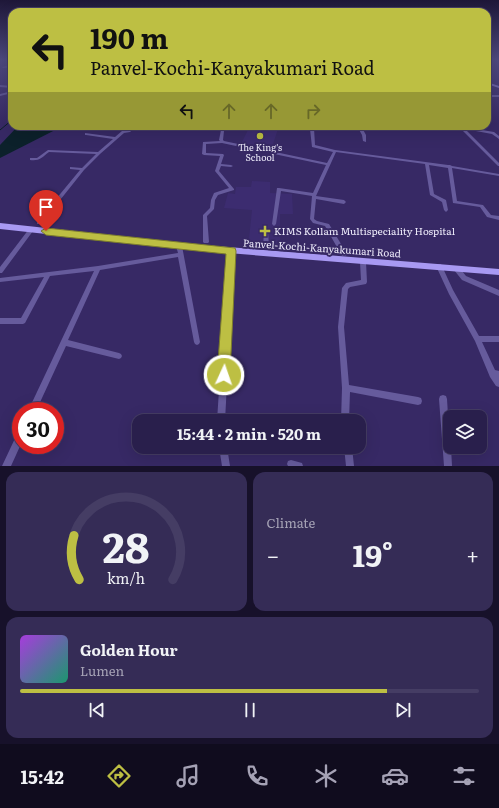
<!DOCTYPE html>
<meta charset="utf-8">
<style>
:root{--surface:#291f4c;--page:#352c56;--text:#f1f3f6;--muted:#a5a2b5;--line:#453d64;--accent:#bdbf43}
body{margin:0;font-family:Literata,serif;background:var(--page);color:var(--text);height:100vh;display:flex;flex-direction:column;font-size:15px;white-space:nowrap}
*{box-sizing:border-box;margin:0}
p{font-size:13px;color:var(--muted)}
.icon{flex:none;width:22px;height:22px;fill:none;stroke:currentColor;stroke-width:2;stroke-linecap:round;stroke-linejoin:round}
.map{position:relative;height:466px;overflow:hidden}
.sheet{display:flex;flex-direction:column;gap:6px;padding:6px;background:#17112a;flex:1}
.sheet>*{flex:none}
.banner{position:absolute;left:8px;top:8px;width:483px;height:122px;border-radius:12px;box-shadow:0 4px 16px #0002,0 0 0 1px var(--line);background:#bdbf43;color:#111;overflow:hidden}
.tools{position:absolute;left:443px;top:410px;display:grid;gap:8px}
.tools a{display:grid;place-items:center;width:44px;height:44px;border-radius:8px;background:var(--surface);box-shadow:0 4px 16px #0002,0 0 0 1px var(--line);font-size:20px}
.speed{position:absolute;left:12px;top:402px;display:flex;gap:8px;font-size:20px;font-weight:700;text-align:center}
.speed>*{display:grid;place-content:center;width:52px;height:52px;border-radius:50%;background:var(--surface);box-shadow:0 4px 16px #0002,0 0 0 1px var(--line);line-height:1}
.speed .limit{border:6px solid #d22;background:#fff;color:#111}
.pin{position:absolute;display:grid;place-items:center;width:34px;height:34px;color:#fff;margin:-41px -17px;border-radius:50% 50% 50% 0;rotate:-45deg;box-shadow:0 0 4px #0007}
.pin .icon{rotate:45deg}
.me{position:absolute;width:44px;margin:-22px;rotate:3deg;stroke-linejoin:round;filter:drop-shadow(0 0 3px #0008)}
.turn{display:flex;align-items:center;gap:14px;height:84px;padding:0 16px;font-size:18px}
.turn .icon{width:52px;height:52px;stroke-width:2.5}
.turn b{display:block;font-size:28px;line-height:34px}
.lanes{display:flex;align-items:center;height:38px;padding:0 16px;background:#0003;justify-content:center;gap:20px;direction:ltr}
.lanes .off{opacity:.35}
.big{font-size:30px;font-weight:700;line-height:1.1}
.sheet .card{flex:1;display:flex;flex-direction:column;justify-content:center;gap:6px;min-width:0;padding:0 14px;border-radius:12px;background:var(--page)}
.sheet .dial{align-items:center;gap:0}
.dial svg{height:104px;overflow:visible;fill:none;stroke:var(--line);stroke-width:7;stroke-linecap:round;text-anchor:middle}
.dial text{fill:var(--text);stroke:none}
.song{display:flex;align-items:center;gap:12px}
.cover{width:48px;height:48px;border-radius:6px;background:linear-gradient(135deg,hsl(280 70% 55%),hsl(160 70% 35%))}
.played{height:4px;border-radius:2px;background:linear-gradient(90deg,var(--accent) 80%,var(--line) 80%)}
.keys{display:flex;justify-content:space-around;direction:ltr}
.heat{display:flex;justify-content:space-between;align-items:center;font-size:22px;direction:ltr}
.sheet .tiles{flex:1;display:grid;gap:6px;grid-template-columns:1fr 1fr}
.card:last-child{grid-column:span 2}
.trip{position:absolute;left:132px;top:414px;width:234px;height:40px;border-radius:12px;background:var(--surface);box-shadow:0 4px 16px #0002,0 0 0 1px var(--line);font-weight:700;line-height:40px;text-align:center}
.menu{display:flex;height:64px;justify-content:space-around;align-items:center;background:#100c1e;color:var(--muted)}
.menu .icon{width:28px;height:28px}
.menu .selected{color:var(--accent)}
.menu b{font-size:18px;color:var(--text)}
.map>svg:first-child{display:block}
.built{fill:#3c2c70}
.water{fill:#0c212b}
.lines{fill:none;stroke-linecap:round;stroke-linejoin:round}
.stream{stroke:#0c212b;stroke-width:1}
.minor{fill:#665b9c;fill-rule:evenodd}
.major{fill:#8e80d0;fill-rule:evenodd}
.highway{fill:#a899f2;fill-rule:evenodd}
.route{fill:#bdbf43;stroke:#7b7c2c}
.poi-dot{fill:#bdbf43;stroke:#372965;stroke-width:1.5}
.labels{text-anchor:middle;stroke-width:4;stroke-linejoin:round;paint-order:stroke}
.far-poi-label{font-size:9px;fill:#eeecfb;stroke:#372965}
.poi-label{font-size:10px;fill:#eeecfb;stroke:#372965;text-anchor:start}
.street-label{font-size:10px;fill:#eeecfb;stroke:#372965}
</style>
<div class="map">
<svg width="499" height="466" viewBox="0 0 499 466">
<rect width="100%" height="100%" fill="#372965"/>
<path class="built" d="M250,126H279L272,147L241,144Z
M252,181L270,182V193L292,194L293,214H280V250L248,248L252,210L224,208L228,193L235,194L236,187H251Z"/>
<path class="water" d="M18,126H63L0,158V145Z"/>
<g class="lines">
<path class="stream" d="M0,130L12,120"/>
<path class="minor" d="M12,65V67L3,68L2,67Z
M0,85L12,86V88L0,87Z
M12,91V93L0,96V94Z
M487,95H499V97H487Z
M133,126H137L130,132L124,133L100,154L84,170L41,224H37V222L80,170L70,169V167L82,168L96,154L49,152C41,158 40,161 30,160V158H37L48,150L98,152L113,139L86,135H85V133L115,137L122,131L128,130Z
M203,126H211L225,129L247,127V126H251L249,129H248L224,131L223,140L224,141L327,163L333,152L312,147L310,129L302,126H308L314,128L315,145L335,150L448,165H450L452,166L499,174V176L452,168L457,201L483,205L491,215L499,216V220L487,217L480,207L453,203L448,168L429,165L434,194L446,200L448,210L446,212L444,210L442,202L430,195L425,164L336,152L316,196L344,200L346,202L344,204L316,199L314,219L317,221L329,224L347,254L346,256H342L325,226L313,223L310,219L312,196L281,191L276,224L274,226L272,224L277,188H279L313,193L326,165L222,143L206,144V153L223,154L224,155L221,164L231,165L233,166L231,167L221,166L219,171L234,189V190L218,195L215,200L214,209L207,216L209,242L208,243H204L203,242V215L210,208L211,200L214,193L229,188L215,171L220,156L204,155L202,154L203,142L220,141L219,140L221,130L205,127Z
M357,126H361L366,135V142L363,141L362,135Z
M458,126L494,132L499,136V139L492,134L465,129L499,163V166H498Z
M31,228L33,230V231L2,273H0V267L29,229Z
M266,229L268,231L269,248L268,249H264L263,248L264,231Z
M179,244L181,245L182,246L200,342L199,344L197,345L195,344L194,342L178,257L100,270L68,340L119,353L121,354L122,356L121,358L119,359L66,346L36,411H28L94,271L50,276L25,323L23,324H0V318H21L44,277L0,282V278L98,266L178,253L176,246L177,245Z
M231,249L233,250L234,251L225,421H217L228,251L229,250Z
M361,260H365L366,262L367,282L366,284L350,287L348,289L344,327L349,385L418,397L421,398L422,401L421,404L418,405L350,392L349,421H341L342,388L338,327L342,288L346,283L361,280L360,262Z
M437,264H441L453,290L479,336H499V342H482L495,370L499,371V387L496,386L490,377L475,341L449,294L436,266Z
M454,266H458L466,276L499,290V296L462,280L454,270L453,268Z
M443,395L446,396L447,399L450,447H451L452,466H444L439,399L440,396Z
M21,431V444L11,466H2L18,432Z
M219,447H227L230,466H222Z
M344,447H352L354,466H346Z
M291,460L302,463L303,466H288L287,464L288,461Z"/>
<path class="major" d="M487,82L499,86V88L487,84Z"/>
<path class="highway" d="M0,223L203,245L499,269V275L203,251L0,229Z"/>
</g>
<linearGradient id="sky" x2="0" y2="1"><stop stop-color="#1e1738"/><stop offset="0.48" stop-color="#4d497e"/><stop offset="1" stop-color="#4d497e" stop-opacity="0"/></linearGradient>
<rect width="499" height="124" fill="url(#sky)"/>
<path class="route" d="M46,228L235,248L236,251L230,375L228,379L224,381L219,379L217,375L226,254L46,235L41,231Z"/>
<g class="poi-dot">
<circle cx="260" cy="136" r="4"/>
<path d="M263 225h4v4h4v4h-4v4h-4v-4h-4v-4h4z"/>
</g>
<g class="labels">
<g class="far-poi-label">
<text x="260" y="151">The King's<tspan x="260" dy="10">School</tspan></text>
</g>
<g class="poi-label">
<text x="274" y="235">KIMS Kollam Multispeciality Hospital</text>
</g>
<g class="street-label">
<text transform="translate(322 248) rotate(4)" y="4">Panvel-Kochi-Kanyakumari Road</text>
</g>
</g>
</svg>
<div class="tools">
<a><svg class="icon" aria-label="layers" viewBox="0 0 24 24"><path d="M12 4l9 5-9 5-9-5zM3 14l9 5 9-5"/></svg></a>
</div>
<div class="speed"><div class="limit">30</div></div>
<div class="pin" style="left:46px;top:231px;background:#d93025"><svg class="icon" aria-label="arrive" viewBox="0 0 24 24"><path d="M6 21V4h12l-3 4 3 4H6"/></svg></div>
<svg class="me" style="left:224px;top:375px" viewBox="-20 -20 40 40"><circle r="17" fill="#bdbf43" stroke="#fff" stroke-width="3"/><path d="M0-11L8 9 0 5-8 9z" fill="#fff"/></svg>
<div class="trip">15:44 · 2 min · 520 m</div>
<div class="banner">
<div class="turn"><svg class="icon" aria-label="left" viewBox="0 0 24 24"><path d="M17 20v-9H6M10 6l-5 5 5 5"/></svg><div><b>190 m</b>Panvel-Kochi-Kanyakumari Road</div></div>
<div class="lanes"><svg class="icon" aria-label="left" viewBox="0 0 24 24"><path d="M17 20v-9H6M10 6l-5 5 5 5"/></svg><svg class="icon off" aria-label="ahead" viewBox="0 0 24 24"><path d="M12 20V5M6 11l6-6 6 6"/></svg><svg class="icon off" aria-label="ahead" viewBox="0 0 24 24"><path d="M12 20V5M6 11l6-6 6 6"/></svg><svg class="icon off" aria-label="right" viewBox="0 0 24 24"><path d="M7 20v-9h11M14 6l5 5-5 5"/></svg></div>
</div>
</div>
<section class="sheet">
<div class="tiles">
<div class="card dial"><svg viewBox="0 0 100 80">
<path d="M14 69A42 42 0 1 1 86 69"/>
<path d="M14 69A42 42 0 0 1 10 35" stroke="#bdbf43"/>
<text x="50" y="56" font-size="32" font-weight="700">28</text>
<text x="50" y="72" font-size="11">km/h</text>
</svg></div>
<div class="card"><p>Climate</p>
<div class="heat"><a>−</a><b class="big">19°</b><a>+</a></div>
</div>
<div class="card">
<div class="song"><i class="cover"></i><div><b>Golden Hour</b><p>Lumen</p></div></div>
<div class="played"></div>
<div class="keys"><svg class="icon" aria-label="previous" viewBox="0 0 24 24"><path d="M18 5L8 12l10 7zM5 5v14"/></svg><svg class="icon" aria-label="pause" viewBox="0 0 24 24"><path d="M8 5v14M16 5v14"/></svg><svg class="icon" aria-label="next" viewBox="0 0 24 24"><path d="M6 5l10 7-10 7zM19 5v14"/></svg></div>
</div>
</div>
</section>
<nav class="menu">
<b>15:42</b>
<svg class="icon selected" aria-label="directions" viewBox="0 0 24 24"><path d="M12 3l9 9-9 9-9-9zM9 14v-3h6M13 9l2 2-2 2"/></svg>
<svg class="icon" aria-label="music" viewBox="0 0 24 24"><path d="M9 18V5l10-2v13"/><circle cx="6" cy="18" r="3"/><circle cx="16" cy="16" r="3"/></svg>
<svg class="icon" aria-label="phone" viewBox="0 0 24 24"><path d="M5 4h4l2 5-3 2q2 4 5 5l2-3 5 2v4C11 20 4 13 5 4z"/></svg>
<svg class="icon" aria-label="climate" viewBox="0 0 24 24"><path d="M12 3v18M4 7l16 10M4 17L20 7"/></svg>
<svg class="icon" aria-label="car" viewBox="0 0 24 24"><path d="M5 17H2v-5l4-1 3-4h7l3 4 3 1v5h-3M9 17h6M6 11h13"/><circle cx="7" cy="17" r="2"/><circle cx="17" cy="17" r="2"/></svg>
<svg class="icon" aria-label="filters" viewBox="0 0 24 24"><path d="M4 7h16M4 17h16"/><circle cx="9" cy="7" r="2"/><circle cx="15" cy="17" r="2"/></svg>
</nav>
